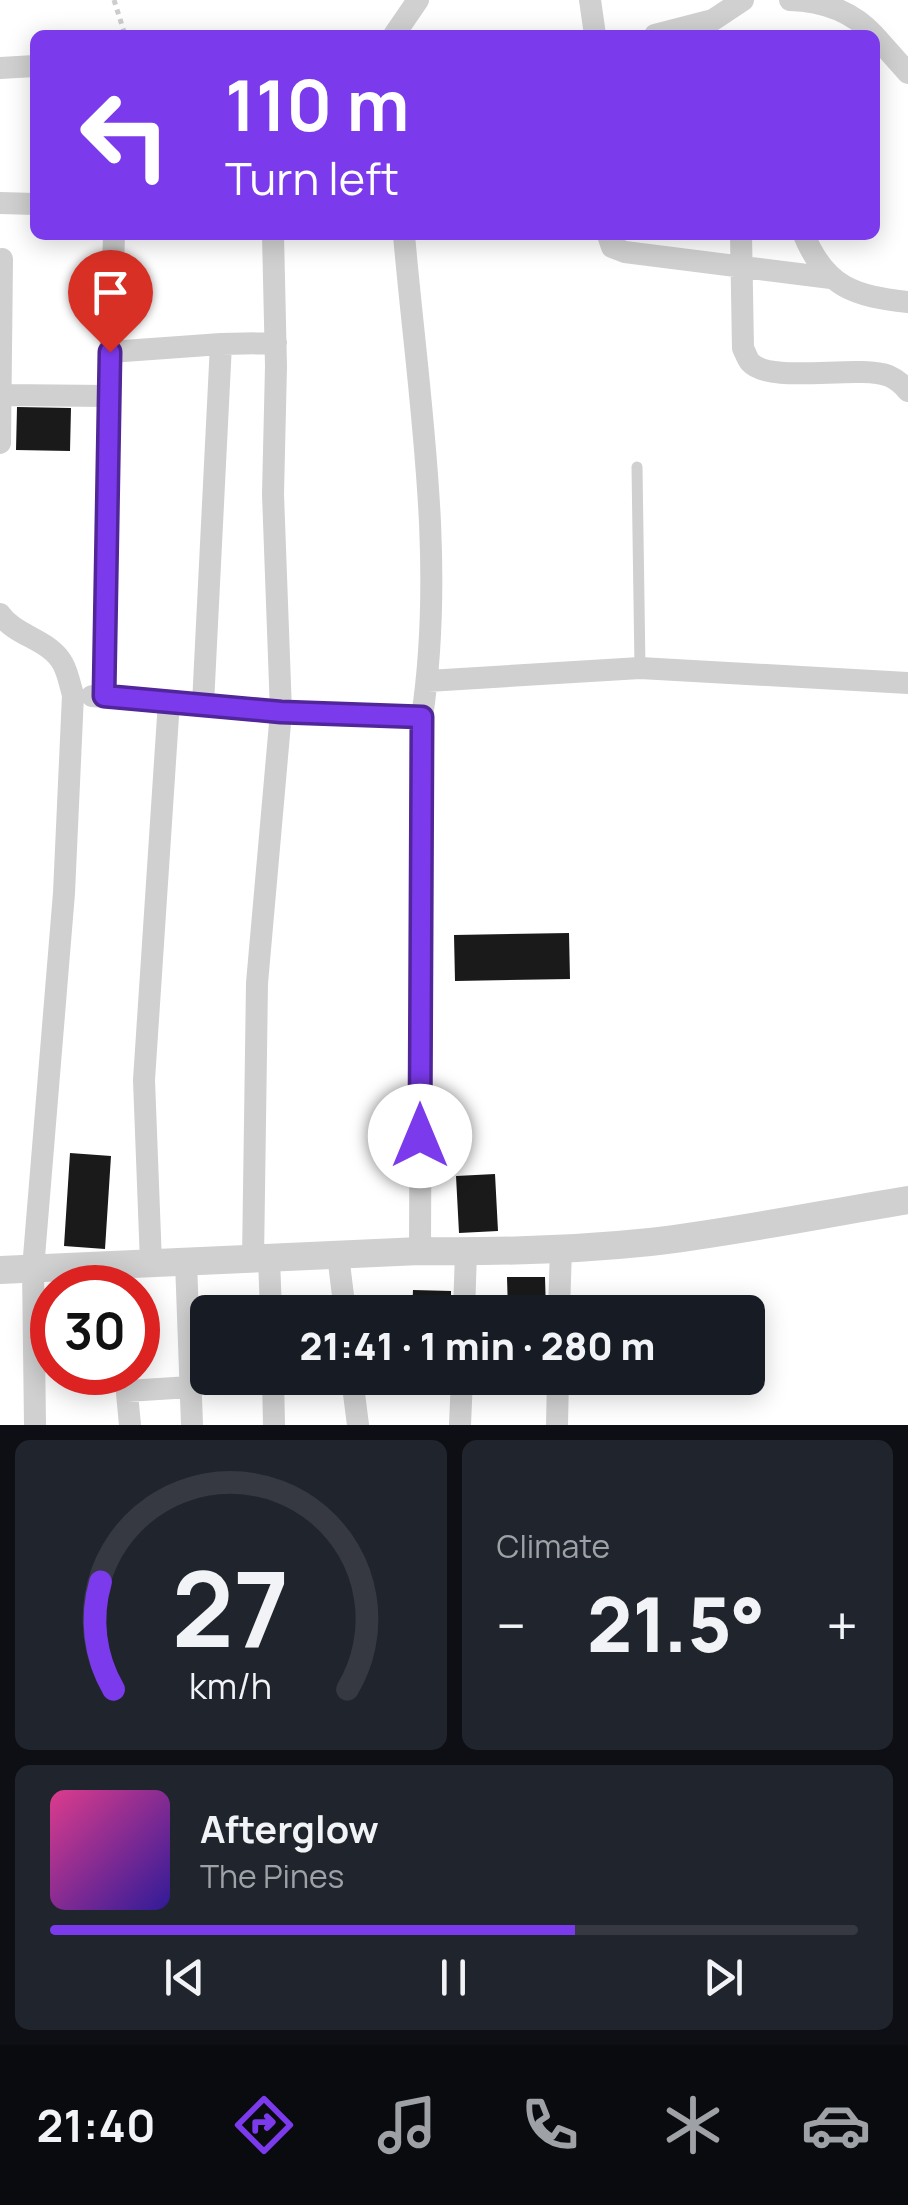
<!DOCTYPE html>
<meta charset="utf-8">
<style>
:root{--surface:#171b24;--page:#20242c;--text:#f1f3f6;--muted:#9ea1a6;--line:#363941;--accent:#7c3aed}
body{margin:0;font-family:Manrope,sans-serif;background:var(--page);color:var(--text);height:100vh;display:flex;flex-direction:column;font-size:38px;white-space:nowrap}
*{box-sizing:border-box;margin:0}
p{font-size:32px;color:var(--muted)}
.icon{flex:none;width:55px;height:55px;fill:none;stroke:currentColor;stroke-width:2;stroke-linecap:round;stroke-linejoin:round}
.map{position:relative;height:1425px;overflow:hidden}
.panel{display:flex;flex-direction:column;gap:15px;padding:15px;background:#0d0f14;flex:1}
.panel>*{flex:none}
.banner{position:absolute;left:30px;top:30px;width:850px;height:210px;border-radius:15px;box-shadow:0 5px 25px #0003;background:#7c3aed;color:#fff;overflow:hidden}
.speed{position:absolute;left:30px;top:1265px;display:flex;gap:20px;font-size:50px;font-weight:700;text-align:center}
.speed>*{display:grid;place-content:center;width:130px;height:130px;border-radius:50%;background:var(--surface);box-shadow:0 5px 25px #0003;line-height:1}
.speed .limit{border:15px solid #d22;background:#fff;color:#111}
.pin{position:absolute;display:grid;place-items:center;width:85px;height:85px;color:#fff;margin:-102px -42px;border-radius:50% 50% 50% 0;rotate:-45deg;box-shadow:0 0 10px #0007}
.pin .icon{rotate:45deg}
.me{position:absolute;width:110px;margin:-55px;rotate:0deg;stroke-linejoin:round;filter:drop-shadow(0 0 8px #0008)}
.turn{display:flex;align-items:center;gap:35px;height:210px;padding:0 30px;font-size:45px}
.turn .icon{width:130px;height:130px;stroke-width:2.5}
.turn b{display:block;font-size:70px;line-height:85px}
.big{font-size:75px;font-weight:800;line-height:1.1}
.panel .tile{flex:1;display:flex;flex-direction:column;justify-content:center;gap:15px;min-width:0;padding:0 35px;border-radius:15px;background:var(--page)}
.panel .dial{align-items:center;gap:0}
.dial svg{height:260px;overflow:visible;fill:none;stroke:var(--line);stroke-width:7;stroke-linecap:round;text-anchor:middle}
.dial text{fill:var(--text);stroke:none}
.song{display:flex;align-items:center;gap:30px}
.cover{width:120px;height:120px;border-radius:15px;background:linear-gradient(135deg,hsl(330 70% 55%),hsl(250 70% 35%))}
.played{height:10px;border-radius:5px;background:linear-gradient(90deg,var(--accent) 65%,var(--line) 65%)}
.keys{display:flex;justify-content:space-around;direction:ltr}
.heat{display:flex;justify-content:space-between;align-items:center;font-size:55px;direction:ltr}
.panel .tiles{flex:1;display:grid;gap:15px;grid-template-columns:1fr 1fr}
.tile:last-child{grid-column:span 2}
.trip{position:absolute;left:190px;top:1295px;width:575px;height:100px;border-radius:15px;background:var(--surface);box-shadow:0 5px 25px #0003;font-weight:800;line-height:100px;text-align:center}
.tab-bar{display:flex;height:160px;justify-content:space-around;align-items:center;background:#090b0e;color:var(--muted)}
.tab-bar .icon{width:70px;height:70px}
.tab-bar .current{color:var(--accent)}
.tab-bar b{font-size:45px;color:var(--text)}
.map>svg:first-child{display:block}
.building{fill:#1a1a1a}
.lines{fill:none;stroke-linecap:round;stroke-linejoin:round}
.path{stroke:#cdcdcd;stroke-width:5;stroke-dasharray:5 5;stroke-linecap:butt}
.service{stroke:#d0d0d0;stroke-width:11}
.minor{stroke:#d0d0d0;stroke-width:22}
.tertiary{stroke:#d0d0d0;stroke-width:28}
.route-casing{stroke:#51269a;stroke-width:25}
.route{stroke:#7c3aed;stroke-width:18}
</style>
<div class="map">
<svg width="908" height="1425" viewBox="0 0 908 1425">
<rect width="100%" height="100%" fill="#fff"/>
<path class="building" d="M17,407L71,408L70,451L16,450Z
M569,933L570,979L455,981L454,935Z
M70,1153L111,1156L105,1249L64,1246Z
M495,1174L498,1231L459,1233L456,1176Z
M507,1277H545L546,1312H508Z
M413,1290L451,1291V1312H412Z
M608,1303V1312H570V1304Z
M568,1378H607L608,1385L568,1386Z"/>
<g class="lines">
<path class="path" d="M114,0L125,35"/>
<path class="service" d="M637,467L640,668"/>
<path class="minor" d="M590,0L595,35
M790,0C822,1 852,11 874,35
M394,35L418,0
M655,35L713,20L743,0
M875,36L908,73
M0,68L35,66
M0,203L35,204
M404,235C418,395 446,557 422,717L420,1251
M608,235L612,247L625,252L831,278
M741,235L743,348C744,350 748,360 750,362C770,385 858,364 889,376C896,379 903,385 908,391
M804,235C826,288 855,296 908,302
M110,352L221,344L276,343
M2,395L109,396
M0,443L2,259
M0,614C16,637 50,639 63,664C68,673 70,685 73,695L64,893L33,1269L35,1425
M428,681L640,668L908,683
M92,696L281,712L422,717
M104,696L109,396L114,235
M203,704L221,344
M338,1255L345,1312
M269,1258L271,1312
M253,1260L257,983L281,712L273,494L276,366L273,235
M186,1262L192,1425
M151,1263L144,1080L169,701
M464,1312L466,1252
M559,1312L561,1248
M125,1372L130,1425
M273,1378L274,1425
M352,1378L358,1425
M127,1391L190,1387
M460,1425L462,1378
M557,1425L558,1378"/>
<path class="tertiary" d="M0,1270L420,1251C496,1252 574,1250 650,1242C736,1232 822,1214 908,1200"/>
</g>
<g class="lines">
<defs>
<path id="route" d="M110,352L104,696L281,712L422,717L420,1136"/>
</defs>
<use href="#route" class="route-casing"/>
<use href="#route" class="route"/>
</g>
</svg>
<div class="speed"><div class="limit">30</div></div>
<div class="pin" style="left:110px;top:352px;background:#d93025"><svg class="icon" aria-label="arrive" viewBox="0 0 24 24"><path d="M6 21V4h12l-3 4 3 4H6"/></svg></div>
<svg class="me" style="left:420px;top:1136px" viewBox="-20 -20 40 40"><circle r="19" fill="#fff"/><path d="M0-13L10 11 0 6-10 11z" fill="#7c3aed"/></svg>
<div class="trip">21:41 · 1 min · 280 m</div>
<div class="banner">
<div class="turn"><svg class="icon" aria-label="left" viewBox="0 0 24 24"><path d="M17 20v-9H6M10 6l-5 5 5 5"/></svg><div><b>110 m</b>Turn left</div></div>
</div>
</div>
<section class="panel">
<div class="tiles">
<div class="tile dial"><svg viewBox="0 0 100 80">
<path d="M14 69A42 42 0 1 1 86 69"/>
<path d="M14 69A42 42 0 0 1 10 36" stroke="#7c3aed"/>
<text x="50" y="56" font-size="32" font-weight="700">27</text>
<text x="50" y="72" font-size="11">km/h</text>
</svg></div>
<div class="tile"><p>Climate</p>
<div class="heat"><a>−</a><b class="big">21.5°</b><a>+</a></div>
</div>
<div class="tile">
<div class="song"><i class="cover"></i><div><b>Afterglow</b><p>The Pines</p></div></div>
<div class="played"></div>
<div class="keys"><svg class="icon" aria-label="previous" viewBox="0 0 24 24"><path d="M18 5L8 12l10 7zM5 5v14"/></svg><svg class="icon" aria-label="pause" viewBox="0 0 24 24"><path d="M8 5v14M16 5v14"/></svg><svg class="icon" aria-label="next" viewBox="0 0 24 24"><path d="M6 5l10 7-10 7zM19 5v14"/></svg></div>
</div>
</div>
</section>
<nav class="tab-bar">
<b>21:40</b>
<svg class="icon current" aria-label="directions" viewBox="0 0 24 24"><path d="M12 3l9 9-9 9-9-9zM9 14v-3h6M13 9l2 2-2 2"/></svg>
<svg class="icon" aria-label="music" viewBox="0 0 24 24"><path d="M9 18V5l10-2v13"/><circle cx="6" cy="18" r="3"/><circle cx="16" cy="16" r="3"/></svg>
<svg class="icon" aria-label="phone" viewBox="0 0 24 24"><path d="M5 4h4l2 5-3 2q2 4 5 5l2-3 5 2v4C11 20 4 13 5 4z"/></svg>
<svg class="icon" aria-label="climate" viewBox="0 0 24 24"><path d="M12 3v18M4 7l16 10M4 17L20 7"/></svg>
<svg class="icon" aria-label="car" viewBox="0 0 24 24"><path d="M5 17H2v-5l4-1 3-4h7l3 4 3 1v5h-3M9 17h6M6 11h13"/><circle cx="7" cy="17" r="2"/><circle cx="17" cy="17" r="2"/></svg>
</nav>
